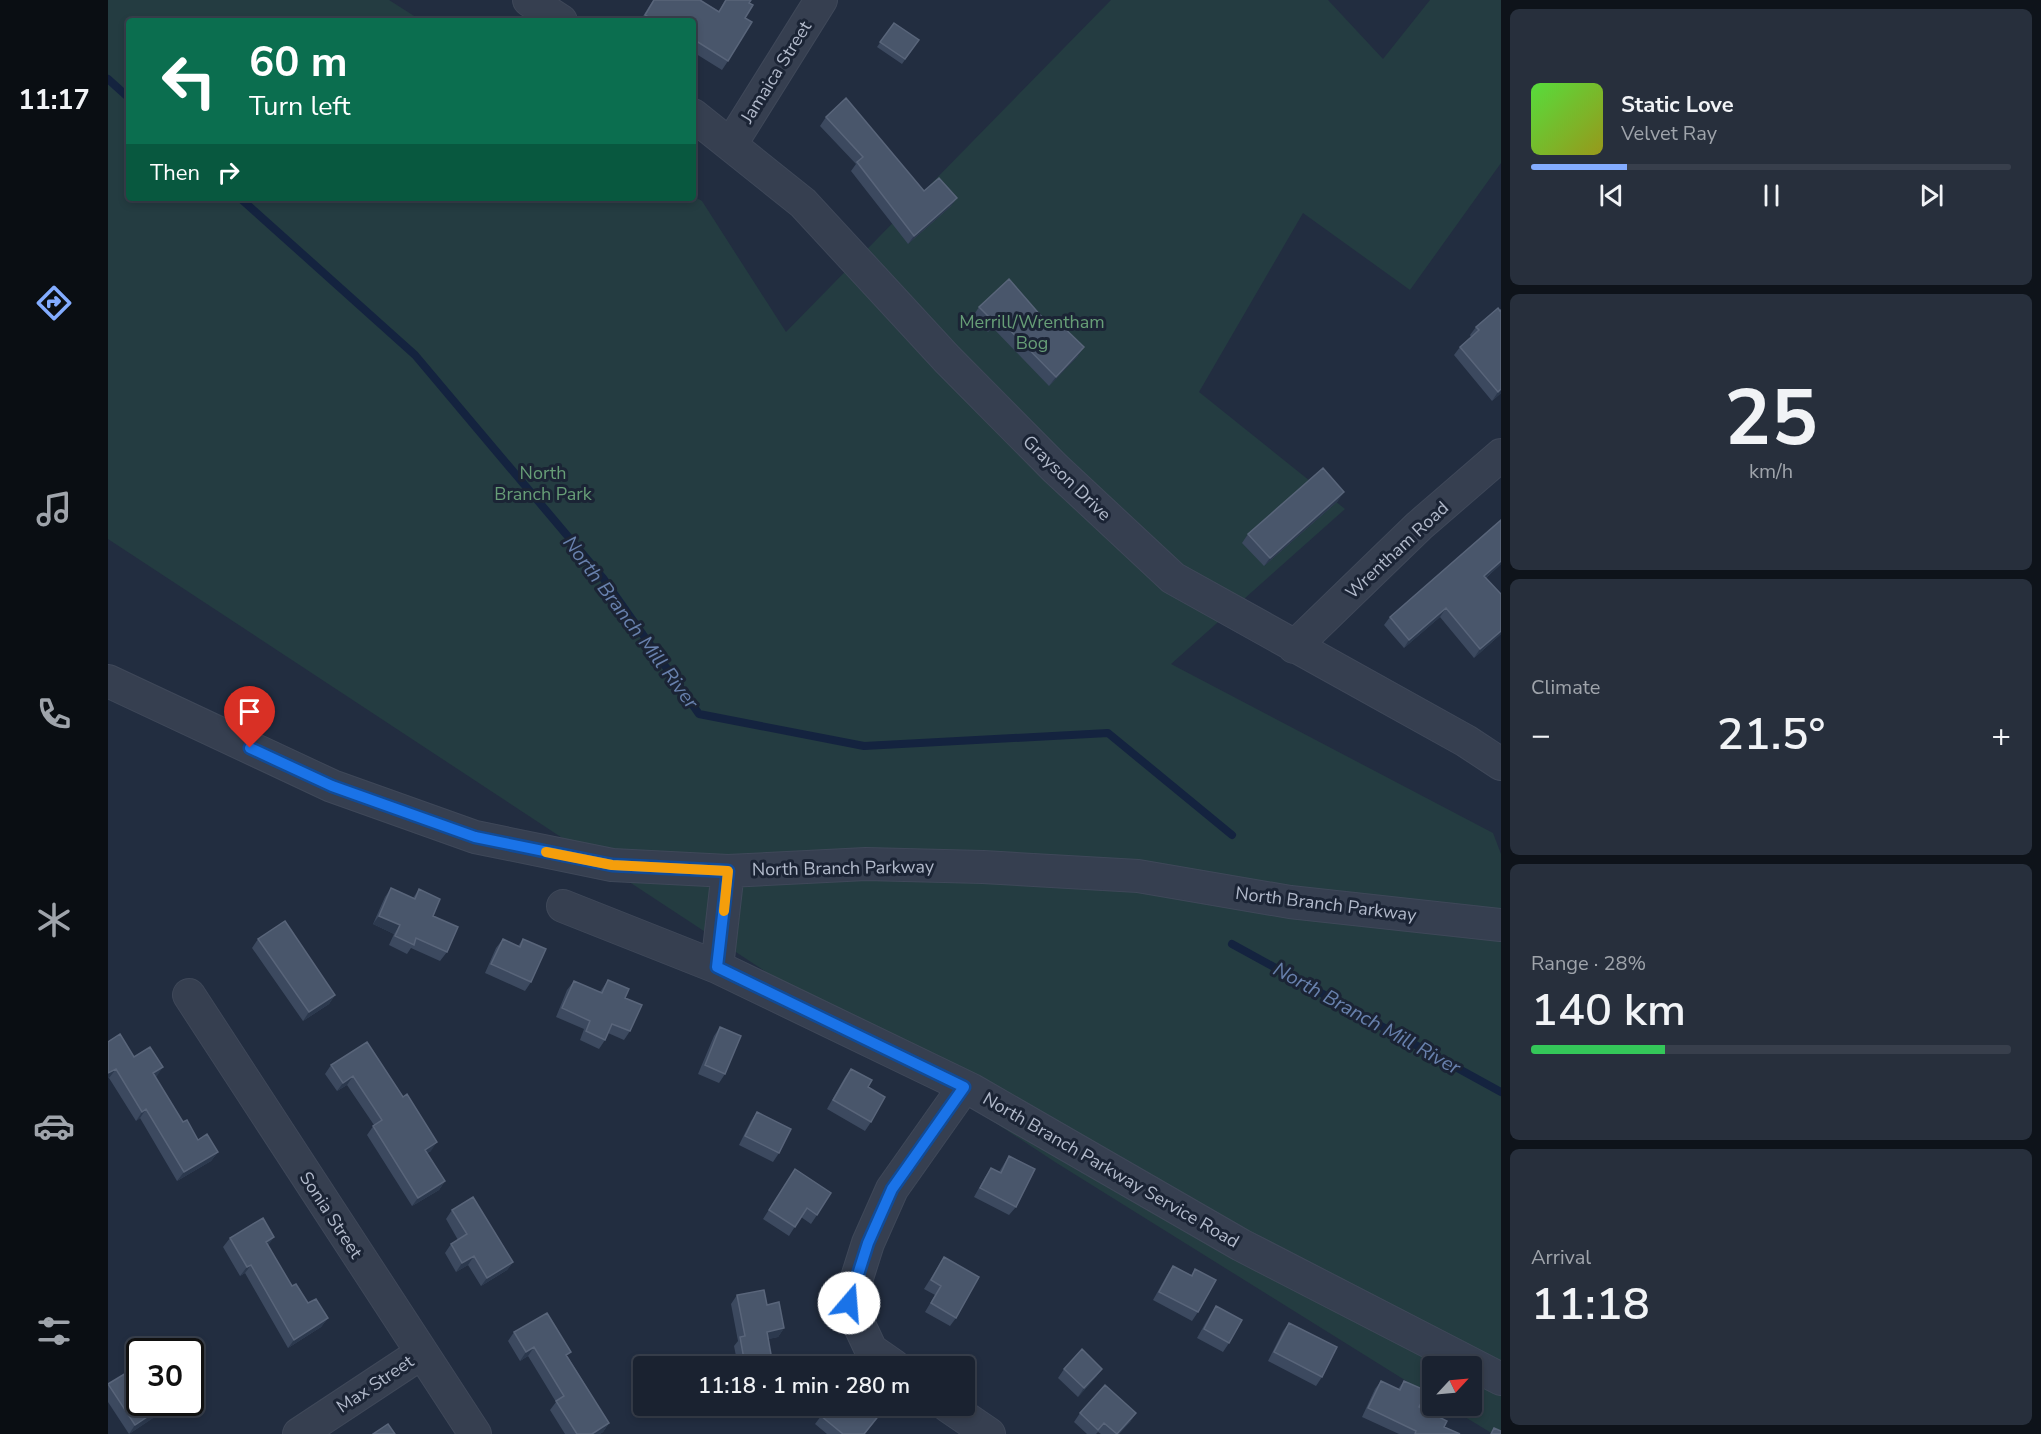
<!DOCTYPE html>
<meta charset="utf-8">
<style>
:root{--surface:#1a2230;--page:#272f3c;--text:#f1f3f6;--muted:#9fa4ab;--line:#383f4c;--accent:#83acff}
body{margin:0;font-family:"Nunito Sans",sans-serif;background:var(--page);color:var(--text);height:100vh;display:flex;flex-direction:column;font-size:22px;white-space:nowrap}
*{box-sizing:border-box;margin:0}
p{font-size:20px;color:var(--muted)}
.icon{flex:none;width:33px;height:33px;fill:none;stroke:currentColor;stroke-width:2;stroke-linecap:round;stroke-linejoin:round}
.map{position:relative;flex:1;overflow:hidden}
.panel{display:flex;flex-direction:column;gap:9px;padding:9px;background:#0e131a;width:540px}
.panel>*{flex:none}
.banner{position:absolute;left:18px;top:18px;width:570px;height:183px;border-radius:6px;box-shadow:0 3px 9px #0003,0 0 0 2px var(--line);background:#0b6e4f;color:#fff;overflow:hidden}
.needle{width:39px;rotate:64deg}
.fabs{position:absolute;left:1314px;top:1356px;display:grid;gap:12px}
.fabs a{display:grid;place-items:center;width:60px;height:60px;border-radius:6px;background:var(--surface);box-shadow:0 3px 9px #0003,0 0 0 2px var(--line);font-size:30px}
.speed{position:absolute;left:18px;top:1338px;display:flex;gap:12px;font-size:30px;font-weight:700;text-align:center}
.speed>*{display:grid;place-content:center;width:78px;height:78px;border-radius:50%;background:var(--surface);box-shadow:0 3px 9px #0003,0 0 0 2px var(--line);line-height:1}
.speed .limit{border:3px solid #111;border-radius:9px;background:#fff;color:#111}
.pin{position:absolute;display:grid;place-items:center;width:51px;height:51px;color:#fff;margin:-62px -26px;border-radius:50% 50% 50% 0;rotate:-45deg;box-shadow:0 0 6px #0007}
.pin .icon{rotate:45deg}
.me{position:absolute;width:66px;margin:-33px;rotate:18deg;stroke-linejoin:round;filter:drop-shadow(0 0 4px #0008)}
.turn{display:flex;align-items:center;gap:21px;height:126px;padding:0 24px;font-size:27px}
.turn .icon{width:78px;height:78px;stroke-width:2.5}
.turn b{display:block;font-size:42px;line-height:51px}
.then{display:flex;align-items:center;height:57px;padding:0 24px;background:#0003;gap:12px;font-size:22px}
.big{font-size:45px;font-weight:600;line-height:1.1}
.panel .card{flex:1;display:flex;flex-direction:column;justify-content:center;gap:9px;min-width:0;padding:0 21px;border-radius:9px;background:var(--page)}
.panel .dial{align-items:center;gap:0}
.dial b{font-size:78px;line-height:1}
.song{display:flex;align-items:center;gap:18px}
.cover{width:72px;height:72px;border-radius:9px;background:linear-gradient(135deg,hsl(110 70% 55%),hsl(60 70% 35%))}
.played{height:6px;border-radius:3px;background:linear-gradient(90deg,var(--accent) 20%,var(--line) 20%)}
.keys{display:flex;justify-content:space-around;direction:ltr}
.heat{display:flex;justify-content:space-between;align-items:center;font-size:33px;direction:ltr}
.charge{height:9px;border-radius:4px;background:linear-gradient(90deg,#34c759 28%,var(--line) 0)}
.trip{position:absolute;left:525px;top:1356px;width:342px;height:60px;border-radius:6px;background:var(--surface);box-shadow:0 3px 9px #0003,0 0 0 2px var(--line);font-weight:600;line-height:60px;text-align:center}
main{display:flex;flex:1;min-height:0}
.tabs{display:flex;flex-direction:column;width:108px;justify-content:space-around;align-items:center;background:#0a0e13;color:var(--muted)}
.tabs .icon{width:42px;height:42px}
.tabs .active{color:var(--accent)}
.tabs b{font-size:27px;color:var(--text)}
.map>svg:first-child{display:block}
.green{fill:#243c41}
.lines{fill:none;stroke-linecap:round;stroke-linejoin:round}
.stream{stroke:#14233f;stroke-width:8}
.minor-casing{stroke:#3f4859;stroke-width:34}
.minor{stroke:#363f50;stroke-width:32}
.wall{fill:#3c495f}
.shaded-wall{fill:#2c394e}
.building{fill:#49566b;stroke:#59657a;stroke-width:1.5}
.route-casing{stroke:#114b97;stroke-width:15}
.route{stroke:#1a73e8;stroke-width:10}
.slow{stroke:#f59e0b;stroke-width:10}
.labels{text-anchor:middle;stroke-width:6;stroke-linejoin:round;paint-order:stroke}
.street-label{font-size:18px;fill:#b2bacb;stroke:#1b2435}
.park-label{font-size:18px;fill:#679e77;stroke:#1b2435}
.water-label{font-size:20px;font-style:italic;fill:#6881ad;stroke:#1b2435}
</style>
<main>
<nav class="tabs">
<b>11:17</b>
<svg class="icon active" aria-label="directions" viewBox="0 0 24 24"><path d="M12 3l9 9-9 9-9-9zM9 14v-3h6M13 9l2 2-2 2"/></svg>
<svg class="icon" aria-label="music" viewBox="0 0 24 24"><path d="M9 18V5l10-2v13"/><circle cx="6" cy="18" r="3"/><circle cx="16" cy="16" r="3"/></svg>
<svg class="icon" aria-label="phone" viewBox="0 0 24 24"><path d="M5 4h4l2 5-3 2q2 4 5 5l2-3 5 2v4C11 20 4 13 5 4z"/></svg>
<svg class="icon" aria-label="climate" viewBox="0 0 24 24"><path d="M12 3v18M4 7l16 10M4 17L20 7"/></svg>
<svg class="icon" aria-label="car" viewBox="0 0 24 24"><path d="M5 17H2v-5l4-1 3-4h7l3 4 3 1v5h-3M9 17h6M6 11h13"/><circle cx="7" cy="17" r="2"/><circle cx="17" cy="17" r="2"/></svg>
<svg class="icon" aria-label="filters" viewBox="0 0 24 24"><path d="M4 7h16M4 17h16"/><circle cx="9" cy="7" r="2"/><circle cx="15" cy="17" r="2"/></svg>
</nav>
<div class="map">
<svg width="1393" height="1434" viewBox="0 0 1393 1434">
<rect width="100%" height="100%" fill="#222d40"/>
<path class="green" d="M0,0H281L314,21H21V198H585V196L594,201L678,332L1003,0H1220L1275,59L1322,0H1393V163L1302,290L1195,213L1091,392L1237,509L1063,664L1385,833L1393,854V1434H1385L1339,1406H1364V1366H1324V1397L947,1162L0,539Z"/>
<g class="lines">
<path class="stream" d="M0,79L21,98
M132,198L307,355L495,578L591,714L756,746L1000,733L1124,835
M1124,944L1393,1092"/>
<defs>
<path id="minor" d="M421,0L453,21
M585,115L695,203L839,359L947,468L1065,578L1358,741L1393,764
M623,144L713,0
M1186,647L1311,526L1393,455
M0,681L224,786L367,837L504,865L620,871L758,864L875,867L1030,876L1182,902L1393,925
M455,906L609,967L864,1090L1133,1245L1393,1379
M609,967L620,871
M81,995L367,1434
M786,1366L763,1350L741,1303L760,1243L784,1189L856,1087
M840,1406L881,1434
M191,1434L312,1354"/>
</defs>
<use href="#minor" class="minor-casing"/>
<use href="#minor" class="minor"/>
</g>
<path class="wall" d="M545,0H592L611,11L617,0H643L641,3L637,18L620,61L614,70L585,52V21H532Z
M786,23L811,40L794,64L769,47Z
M718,117L816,191L849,198L842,207L800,244L743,171L748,164L712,126Z
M871,307L940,324L970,356L941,386L885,328L880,332L865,316Z
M1390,308L1393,393L1384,401L1346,355L1352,347L1363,337L1362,335L1368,327Z
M1230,501L1156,566L1134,543L1140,534Z
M1393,520V564L1378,578L1393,594V634L1366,658L1332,617L1296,648L1276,625L1282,617Z
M283,888L305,898L311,889L325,916L339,952L332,961L303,948L299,954L281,945L286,934L265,924L277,897Z
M150,939L227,995L221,1004L195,1021L144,948Z
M395,939L410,946L415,939L423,982L417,991L377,973L388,948Z
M500,980L517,998L522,1031L516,1040L500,1033L497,1040L491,1049L472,1040L476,1029L448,1017L459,990L466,981L492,992Z
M612,1027L617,1074L611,1083L590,1074L606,1036Z
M0,1042L26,1057L49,1076L47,1077L75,1122L90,1140L110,1152L103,1161L69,1181L32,1118L28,1121L1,1078H0Z
M259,1042L323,1151L319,1153L337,1181L331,1190L304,1206L259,1135L266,1125L239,1085L229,1091L217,1074L223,1065Z
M743,1069L760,1087L763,1122L757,1131L719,1109L737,1077Z
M649,1112L671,1153L665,1162L631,1145L643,1121Z
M901,1156L908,1207L901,1215L866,1197L877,1177L883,1168L891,1172Z
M681,1178L709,1215L703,1224L693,1217L681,1236L655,1219Z
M344,1210L405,1262L399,1270L373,1286L360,1265L348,1272L337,1253L343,1244L350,1240L338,1219Z
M122,1238L160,1245L184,1286L200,1303L220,1318L213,1327L180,1348L137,1273L132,1276L115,1247Z
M836,1257L848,1318L842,1326L817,1312L827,1295L816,1289Z
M1065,1266L1083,1275L1087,1269L1090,1312L1084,1321L1045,1300L1059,1275Z
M629,1295L676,1328L670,1337L660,1339L664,1360L660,1366H630L626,1346L630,1341L623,1304Z
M1108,1306L1121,1343L1115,1352L1089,1338L1102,1315Z
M1181,1323L1214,1377L1208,1386L1160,1361L1175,1331Z
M406,1332L460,1357L501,1423L495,1432L492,1434H457L442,1410L448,1402L420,1356L412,1361L400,1341Z
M956,1369H994L988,1377L970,1397L950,1378Z
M1273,1381L1290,1389L1296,1381L1311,1407L1336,1427L1352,1434H1291L1254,1417L1267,1389Z
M0,1385L54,1407L48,1416L21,1434L0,1402Z
M747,1408L772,1414L757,1434H719L707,1424L713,1416Z
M972,1413H1028L1022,1422L1011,1434H993L990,1432L988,1434H979L966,1422Z"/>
<path class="shaded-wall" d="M849,198L842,207L800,244L806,236Z
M891,319L885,328L880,332L887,323Z
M976,347L970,356L941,386L948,377Z
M1393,389V393L1384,401L1390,392Z
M1236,492L1230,501L1156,566L1162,558Z
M1393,561V564L1371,584L1376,576Z
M1338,608L1332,617L1296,648L1301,640Z
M1393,631V634L1366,658L1372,649Z
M271,916L292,925L286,934L265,924Z
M227,995L221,1004L195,1021L201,1012Z
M55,1067L49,1076L39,1082L45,1073Z
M8,1069L1,1078H0V1073Z
M245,1076L239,1085L229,1091L235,1083Z
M38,1109L32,1118L28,1121L34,1112Z
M329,1142L323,1151L311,1158L317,1150Z
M110,1152L103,1161L69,1181L76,1172Z
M337,1181L331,1190L304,1206L310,1198Z
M166,1237L160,1246L158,1242Z
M366,1256L360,1265L348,1272L354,1263Z
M405,1262L399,1270L373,1286L379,1278Z
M143,1265L137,1273L132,1276L139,1267Z
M220,1318L213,1327L180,1348L186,1340Z
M676,1328L670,1337L652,1341L659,1332Z
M426,1347L420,1356L412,1361L418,1352Z
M664,1360L660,1366H636L637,1365Z
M994,1369L988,1377L970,1397L976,1388Z
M54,1407L48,1416L21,1434L27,1425Z
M1028,1413L1022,1422L1011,1434H1009Z
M501,1423L495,1432L492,1434H484Z"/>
<path class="building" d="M546,0H592L611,12L618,0H643L641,3L645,5L637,18L644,22L620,61L585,39V21H547L537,15Z
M786,23L811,40L797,59L772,42Z
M738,98L816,191L831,178L849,198L806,236L749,162L755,157L718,117Z
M901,279L940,324L946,318L976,347L948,377L891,319L887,323L871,307Z
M1390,308L1392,311L1393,310V389L1390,392L1352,347L1371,330L1368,327Z
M1215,468L1236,492L1162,558L1140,534Z
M1393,520V561L1376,576L1393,594V631L1372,649L1338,608L1301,640L1282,617Z
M283,888L307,899L311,889L332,899L325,916L350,927L339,952L308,938L306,945L287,936L292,925L271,916Z
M177,921L227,995L201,1012L150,939Z
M395,939L412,947L415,939L438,949L423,982L383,964Z
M500,980L521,989L517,998L534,1005L522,1031L504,1024L497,1040L478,1031L482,1021L454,1008L466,981L494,993Z
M612,1027L633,1036L617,1074L597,1065Z
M12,1034L26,1057L42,1047L55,1067L45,1073L75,1122L79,1120L90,1140L99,1134L110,1152L76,1172L38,1109L34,1112L8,1069L0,1073V1042Z
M259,1042L295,1097L299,1094L329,1142L317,1150L337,1181L310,1198L265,1126L274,1120L245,1076L235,1083L223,1065Z
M743,1069L764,1080L760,1087L777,1097L763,1122L725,1100Z
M649,1112L683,1129L671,1153L637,1136Z
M901,1156L927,1169L908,1207L872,1188L883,1168L893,1173Z
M687,1169L723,1193L709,1215L699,1208L687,1227L661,1210Z
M365,1197L405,1262L379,1278L366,1256L354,1263L343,1244L359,1234L344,1210Z
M155,1218L166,1237L158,1242L184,1286L188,1284L200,1303L208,1299L220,1318L186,1340L143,1265L139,1267L122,1238Z
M836,1257L871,1277L848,1318L823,1303L833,1286L823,1280Z
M1065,1266L1084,1276L1087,1269L1108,1280L1090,1312L1051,1292Z
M656,1290L659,1305L671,1302L676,1328L659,1332L664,1360L637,1365L632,1337L637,1336L629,1295Z
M1108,1306L1134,1320L1121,1343L1096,1329Z
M439,1313L463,1352L458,1355L501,1423L484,1434H469L448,1401L456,1396L426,1347L418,1352L406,1332Z
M1181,1323L1229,1347L1214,1377L1166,1352Z
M974,1349L994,1369L976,1388L956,1369Z
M28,1367L32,1372V1402H51L54,1407L27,1425L0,1384Z
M1273,1381L1292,1390L1296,1381L1319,1391L1311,1407L1339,1421L1336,1427L1352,1434H1307L1308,1431L1260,1408Z
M997,1385L1028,1413L1009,1434L996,1423L990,1430L972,1413Z
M722,1406H745L747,1408L749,1406H762L772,1414L756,1434H735L713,1416Z
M280,1424L287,1434H265Z
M1386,1428L1393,1431V1434H1383Z"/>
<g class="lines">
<defs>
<path id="route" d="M142,748L224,786L367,837L504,865L620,871L609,967L856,1087L784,1189L760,1243L741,1303"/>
</defs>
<use href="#route" class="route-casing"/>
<use href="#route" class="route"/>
<path class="slow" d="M438,852L504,865L620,871L616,911"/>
</g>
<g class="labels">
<g class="street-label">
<text transform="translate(668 72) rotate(-58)" y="6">Jamaica Street</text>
<text transform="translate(959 478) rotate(44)" y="6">Grayson Drive</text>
<text transform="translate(1289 550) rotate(-43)" y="6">Wrentham Road</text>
<text transform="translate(735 868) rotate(-1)" y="6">North Branch Parkway</text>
<text transform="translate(1218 904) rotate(7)" y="6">North Branch Parkway</text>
<text transform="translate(1003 1170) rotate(30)" y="6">North Branch Parkway Service Road</text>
<text transform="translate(223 1215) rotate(57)" y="6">Sonia Street</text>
<text transform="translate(267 1384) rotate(-34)" y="6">Max Street</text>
</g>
<g class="park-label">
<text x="924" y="328">Merrill/Wrentham<tspan x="924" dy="21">Bog</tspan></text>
<text x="435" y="479">North<tspan x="435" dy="21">Branch Park</tspan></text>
</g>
<g class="water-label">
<text transform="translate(523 622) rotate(53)" y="7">North Branch Mill River</text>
<text transform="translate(1259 1018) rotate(29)" y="7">North Branch Mill River</text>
</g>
</g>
</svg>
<div class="fabs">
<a><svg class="needle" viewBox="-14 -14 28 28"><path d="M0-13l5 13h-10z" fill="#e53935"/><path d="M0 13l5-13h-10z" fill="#9fa4ab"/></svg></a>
</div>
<div class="speed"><div class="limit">30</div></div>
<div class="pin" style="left:142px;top:748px;background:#d93025"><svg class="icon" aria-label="arrive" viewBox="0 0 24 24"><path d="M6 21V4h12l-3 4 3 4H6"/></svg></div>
<svg class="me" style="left:741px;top:1303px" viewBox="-20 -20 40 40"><circle r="19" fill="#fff"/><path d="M0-13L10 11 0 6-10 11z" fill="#1a73e8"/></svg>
<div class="trip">11:18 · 1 min · 280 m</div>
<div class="banner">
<div class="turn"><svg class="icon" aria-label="left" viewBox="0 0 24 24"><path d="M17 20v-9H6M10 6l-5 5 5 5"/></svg><div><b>60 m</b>Turn left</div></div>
<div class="then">Then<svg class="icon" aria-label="right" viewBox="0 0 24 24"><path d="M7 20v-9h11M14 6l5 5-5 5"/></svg></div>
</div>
</div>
<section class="panel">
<div class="card">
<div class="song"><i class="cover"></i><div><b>Static Love</b><p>Velvet Ray</p></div></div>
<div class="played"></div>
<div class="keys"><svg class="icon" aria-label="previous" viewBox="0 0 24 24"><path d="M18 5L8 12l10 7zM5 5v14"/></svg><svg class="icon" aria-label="pause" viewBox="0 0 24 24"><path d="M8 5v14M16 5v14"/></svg><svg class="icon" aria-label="next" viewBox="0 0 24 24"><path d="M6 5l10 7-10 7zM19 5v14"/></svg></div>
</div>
<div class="card dial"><b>25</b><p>km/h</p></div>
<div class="card"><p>Climate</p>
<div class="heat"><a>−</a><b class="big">21.5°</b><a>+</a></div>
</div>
<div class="card"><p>Range · 28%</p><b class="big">140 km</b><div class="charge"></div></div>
<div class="card"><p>Arrival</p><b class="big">11:18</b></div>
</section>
</main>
